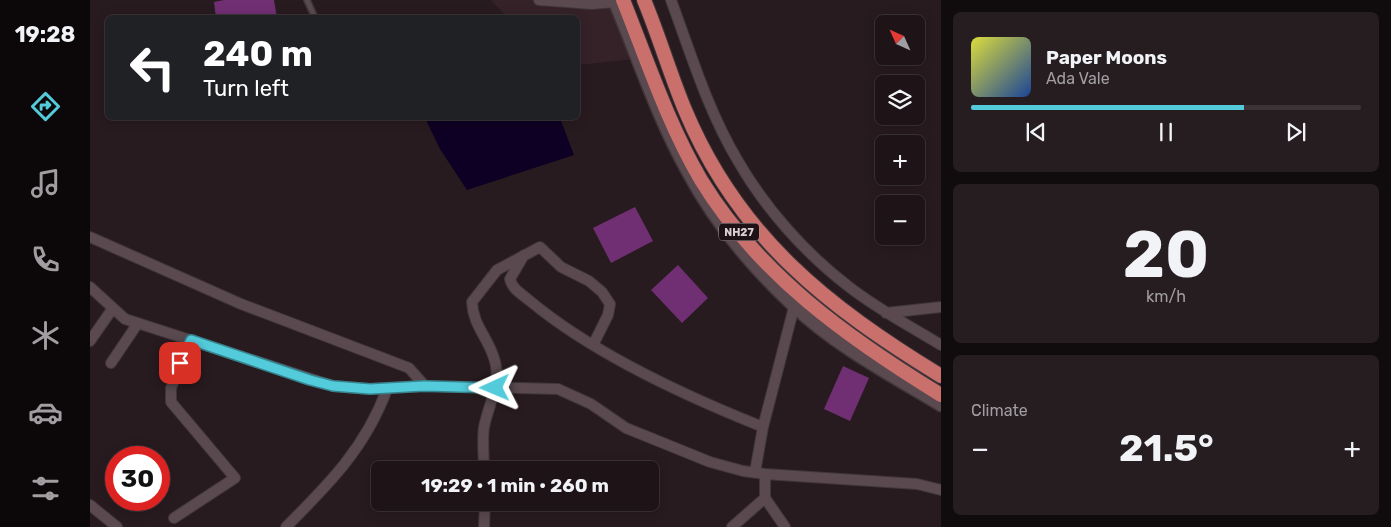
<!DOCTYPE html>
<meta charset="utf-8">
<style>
:root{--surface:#1e1418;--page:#261d21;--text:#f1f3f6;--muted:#a19ea2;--line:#3c3337;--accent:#53cbdb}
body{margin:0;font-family:Rubik,sans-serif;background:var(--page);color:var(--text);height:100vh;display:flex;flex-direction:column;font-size:19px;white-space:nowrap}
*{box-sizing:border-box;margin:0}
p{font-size:16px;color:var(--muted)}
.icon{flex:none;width:28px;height:28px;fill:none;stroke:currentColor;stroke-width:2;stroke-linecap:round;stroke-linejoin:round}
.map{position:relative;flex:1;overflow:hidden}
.drawer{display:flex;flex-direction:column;gap:12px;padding:12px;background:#100b0d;width:450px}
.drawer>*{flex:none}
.guide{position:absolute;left:15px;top:15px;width:475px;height:105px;border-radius:8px;box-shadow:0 2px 12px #0003,0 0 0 1px var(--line);background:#202124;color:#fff;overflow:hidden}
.needle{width:32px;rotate:315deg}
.buttons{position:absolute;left:785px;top:15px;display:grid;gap:10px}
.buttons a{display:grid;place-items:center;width:50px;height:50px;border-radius:8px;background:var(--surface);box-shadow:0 2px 12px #0003,0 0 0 1px var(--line);font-size:25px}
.speed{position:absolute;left:15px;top:446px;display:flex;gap:10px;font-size:25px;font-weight:700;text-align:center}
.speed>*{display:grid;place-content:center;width:65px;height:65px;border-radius:50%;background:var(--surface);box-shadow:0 2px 12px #0003,0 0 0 1px var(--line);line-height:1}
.speed .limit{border:8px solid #d22;background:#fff;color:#111}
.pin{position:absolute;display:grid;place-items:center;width:42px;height:42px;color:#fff;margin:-21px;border-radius:10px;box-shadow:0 2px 8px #0006}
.me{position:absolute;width:55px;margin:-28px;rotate:269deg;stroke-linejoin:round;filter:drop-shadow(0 0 4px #0008)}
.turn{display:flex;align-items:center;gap:18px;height:105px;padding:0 15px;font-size:22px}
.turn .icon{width:65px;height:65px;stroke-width:2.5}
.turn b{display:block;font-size:35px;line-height:42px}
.big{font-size:38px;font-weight:700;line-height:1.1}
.drawer .widget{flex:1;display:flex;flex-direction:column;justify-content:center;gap:8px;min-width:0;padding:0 18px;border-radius:8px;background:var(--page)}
.drawer .dial{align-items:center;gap:0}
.dial b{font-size:65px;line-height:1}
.song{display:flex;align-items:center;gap:15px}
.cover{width:60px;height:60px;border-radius:8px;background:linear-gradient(135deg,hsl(60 70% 55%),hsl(220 70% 35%))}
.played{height:5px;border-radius:2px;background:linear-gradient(90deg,var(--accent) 70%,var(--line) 70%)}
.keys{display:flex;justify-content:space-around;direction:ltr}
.heat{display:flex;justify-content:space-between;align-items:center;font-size:28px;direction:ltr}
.trip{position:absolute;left:281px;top:461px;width:288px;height:50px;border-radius:8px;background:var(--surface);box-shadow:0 2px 12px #0003,0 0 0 1px var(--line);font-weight:700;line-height:50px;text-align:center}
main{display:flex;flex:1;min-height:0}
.menu{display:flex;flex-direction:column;width:90px;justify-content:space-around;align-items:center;background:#0c080a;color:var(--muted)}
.menu .icon{width:35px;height:35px}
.menu .active{color:var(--accent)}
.menu b{font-size:22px;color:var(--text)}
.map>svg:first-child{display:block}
.built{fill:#352229}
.water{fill:#0e0024}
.building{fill:#702f73}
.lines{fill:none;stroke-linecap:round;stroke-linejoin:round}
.service-casing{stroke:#40363a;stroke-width:8}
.minor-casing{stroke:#40363a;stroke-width:12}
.tertiary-casing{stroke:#40363a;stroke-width:15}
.trunk-casing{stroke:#40363a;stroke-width:16}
.service{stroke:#5a4a50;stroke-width:5}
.minor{stroke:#5a4a50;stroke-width:10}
.tertiary{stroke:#5a4a50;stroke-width:12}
.trunk{stroke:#c9706d;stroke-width:14}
.route-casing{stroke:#36848e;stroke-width:12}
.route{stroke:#53cbdb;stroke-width:9}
.labels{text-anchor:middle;stroke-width:5;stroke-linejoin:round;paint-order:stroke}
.shield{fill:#1e1217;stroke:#a2979b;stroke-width:1}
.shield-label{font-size:11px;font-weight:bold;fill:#dad0d3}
</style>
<main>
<nav class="menu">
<b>19:28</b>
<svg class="icon active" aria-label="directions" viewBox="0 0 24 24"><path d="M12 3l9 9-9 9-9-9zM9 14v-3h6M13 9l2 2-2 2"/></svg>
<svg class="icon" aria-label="music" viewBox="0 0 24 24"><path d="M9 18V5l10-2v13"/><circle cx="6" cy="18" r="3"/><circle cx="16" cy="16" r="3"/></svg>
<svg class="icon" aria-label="phone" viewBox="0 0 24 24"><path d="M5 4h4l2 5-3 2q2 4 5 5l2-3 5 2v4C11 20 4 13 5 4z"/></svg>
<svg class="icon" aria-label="climate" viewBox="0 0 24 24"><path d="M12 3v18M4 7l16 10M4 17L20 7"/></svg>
<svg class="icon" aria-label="car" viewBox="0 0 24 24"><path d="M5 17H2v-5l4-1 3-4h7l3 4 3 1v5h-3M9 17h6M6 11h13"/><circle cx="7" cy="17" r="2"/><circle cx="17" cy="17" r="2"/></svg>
<svg class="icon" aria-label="filters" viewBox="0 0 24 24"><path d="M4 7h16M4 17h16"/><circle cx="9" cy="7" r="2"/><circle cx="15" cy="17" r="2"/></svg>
</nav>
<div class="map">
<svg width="851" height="527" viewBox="0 0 851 527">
<rect width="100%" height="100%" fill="#281b20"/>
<path class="built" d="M401,0H515L545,59L488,65V18L417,17Z"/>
<path class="water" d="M335,118H470L484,155L377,190L350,149Z"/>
<path class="building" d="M134,0H184L187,18H126L124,2Z
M545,207L563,241L521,263L503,228Z
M588,265L618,298L592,323L561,290Z
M753,366L779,378L760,421L734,409Z"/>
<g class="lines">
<defs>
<path id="service" d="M217,0L225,18"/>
<path id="minor" d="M449,0L502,4L525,2
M581,0C601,54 618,111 648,161C675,208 715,253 758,286C787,309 820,326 851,345
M0,237L151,304L319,368L335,386
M434,255L420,279C422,289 432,294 440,301C504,354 595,396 673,427L704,307
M0,287L35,319L243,386L279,389L335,386L468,389L501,404L536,428L620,462L653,471L675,474L827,484L851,490
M796,313L851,307
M0,341L23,308
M21,363L48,323
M394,470C394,456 392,441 394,427C398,407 409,387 406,366C402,341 383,328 382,302L407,270L450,247L471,267L499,281L512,292L520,304L518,315L503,345
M665,472L673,427
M675,474V498L695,527
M0,505L27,527
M84,518L145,478L81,402V388L101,340
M196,527C239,484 276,447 297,389
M394,527L395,502
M642,527L675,498"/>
<path id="tertiary" d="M524,0C548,57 567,116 597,170C624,221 662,267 704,306C746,346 801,375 851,405"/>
<path id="trunk" d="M533,0C557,60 578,124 611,180C669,275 758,338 851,395
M554,0C569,36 580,74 595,110C648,237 738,307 851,376"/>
</defs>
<use href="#service" class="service-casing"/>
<use href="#minor" class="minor-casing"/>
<use href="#tertiary" class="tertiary-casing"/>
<use href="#trunk" class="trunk-casing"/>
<use href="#service" class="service"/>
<use href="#minor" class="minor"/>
<use href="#tertiary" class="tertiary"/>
<use href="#trunk" class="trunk"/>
</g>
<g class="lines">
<defs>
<path id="route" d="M90,363L101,340L220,380L243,386L280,389L334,386L405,388"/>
</defs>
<use href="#route" class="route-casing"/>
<use href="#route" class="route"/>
</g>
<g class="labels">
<rect class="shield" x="629" y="223.5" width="40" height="17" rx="4"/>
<g class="shield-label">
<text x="649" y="236">NH27</text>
</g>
</g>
</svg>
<div class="buttons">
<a><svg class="needle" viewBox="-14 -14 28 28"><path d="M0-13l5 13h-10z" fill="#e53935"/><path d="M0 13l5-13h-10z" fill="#a19ea2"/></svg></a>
<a><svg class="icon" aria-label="layers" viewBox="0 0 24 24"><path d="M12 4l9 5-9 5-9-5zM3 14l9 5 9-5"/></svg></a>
<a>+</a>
<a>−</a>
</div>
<div class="speed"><div class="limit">30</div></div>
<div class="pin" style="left:90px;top:363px;background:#d93025"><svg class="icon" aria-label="arrive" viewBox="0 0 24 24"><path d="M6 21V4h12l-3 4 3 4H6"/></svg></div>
<svg class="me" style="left:405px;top:388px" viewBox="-20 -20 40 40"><path d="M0-17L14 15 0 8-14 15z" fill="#53cbdb" stroke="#fff" stroke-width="4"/></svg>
<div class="trip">19:29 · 1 min · 260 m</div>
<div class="guide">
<div class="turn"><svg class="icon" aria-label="left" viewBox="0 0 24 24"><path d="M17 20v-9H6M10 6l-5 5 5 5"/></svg><div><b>240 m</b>Turn left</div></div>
</div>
</div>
<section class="drawer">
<div class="widget">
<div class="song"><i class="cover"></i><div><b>Paper Moons</b><p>Ada Vale</p></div></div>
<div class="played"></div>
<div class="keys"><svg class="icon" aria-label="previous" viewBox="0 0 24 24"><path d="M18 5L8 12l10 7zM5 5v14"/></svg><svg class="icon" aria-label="pause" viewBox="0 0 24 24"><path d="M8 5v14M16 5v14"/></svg><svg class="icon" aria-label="next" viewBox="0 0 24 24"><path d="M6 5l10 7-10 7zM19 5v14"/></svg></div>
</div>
<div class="widget dial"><b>20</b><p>km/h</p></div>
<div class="widget"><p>Climate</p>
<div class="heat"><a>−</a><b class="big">21.5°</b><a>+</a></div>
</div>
</section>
</main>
